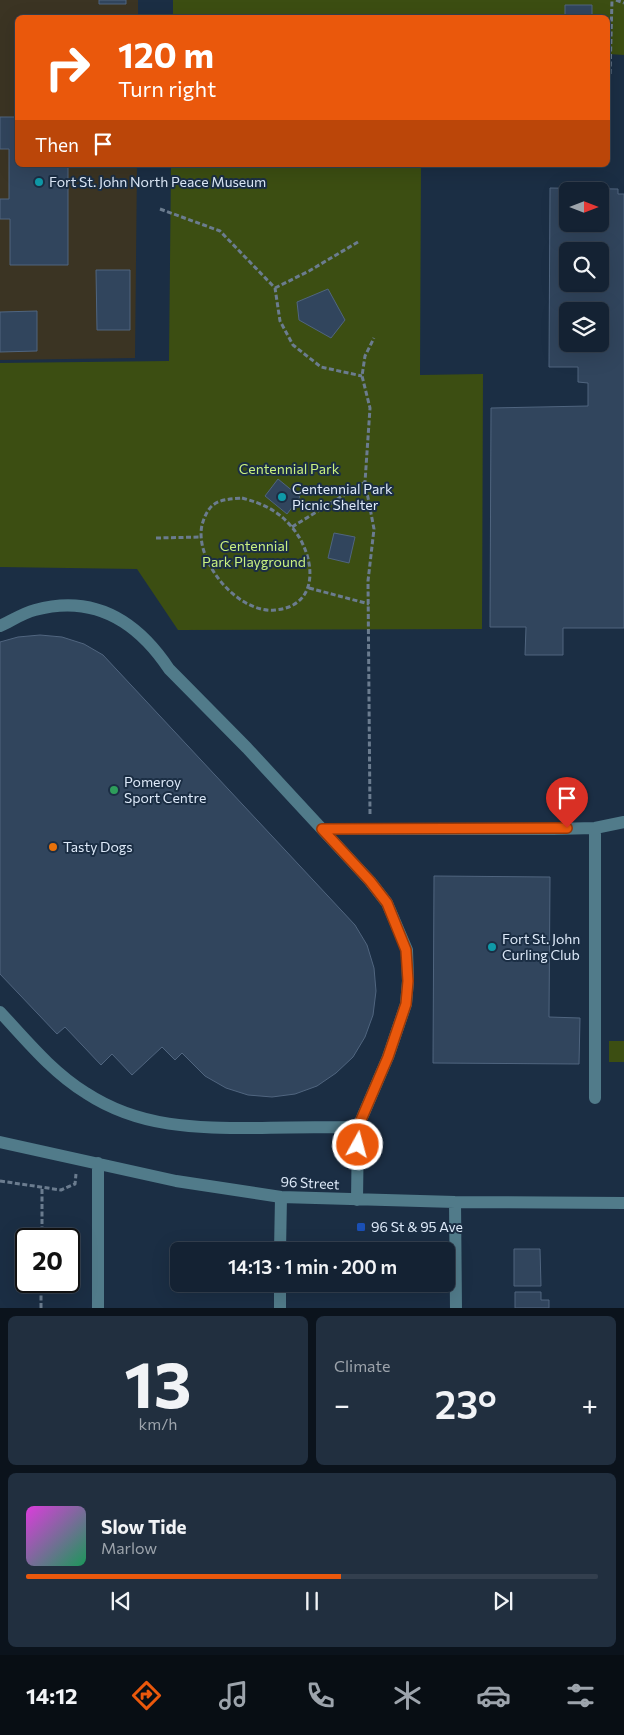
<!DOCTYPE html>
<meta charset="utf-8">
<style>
:root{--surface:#142233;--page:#212f3f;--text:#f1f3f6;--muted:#9da4ac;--line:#333f4e;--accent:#ea580c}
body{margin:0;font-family:Commissioner,sans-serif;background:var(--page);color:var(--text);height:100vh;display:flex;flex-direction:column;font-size:19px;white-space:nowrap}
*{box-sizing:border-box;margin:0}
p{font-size:16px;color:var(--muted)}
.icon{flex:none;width:28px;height:28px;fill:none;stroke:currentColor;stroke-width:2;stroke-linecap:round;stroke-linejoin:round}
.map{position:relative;height:1308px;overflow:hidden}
.drawer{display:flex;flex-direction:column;gap:8px;padding:8px;background:#0b131c;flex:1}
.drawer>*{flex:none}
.banner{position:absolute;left:15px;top:15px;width:595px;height:152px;border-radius:8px;box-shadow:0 5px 20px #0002,0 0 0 1px var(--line);background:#ea580c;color:#fff;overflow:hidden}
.needle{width:32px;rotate:90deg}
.controls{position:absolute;left:559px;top:182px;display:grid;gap:10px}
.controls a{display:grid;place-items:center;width:50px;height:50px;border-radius:8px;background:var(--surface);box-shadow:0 5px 20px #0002,0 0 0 1px var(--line);font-size:25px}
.speed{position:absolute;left:15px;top:1228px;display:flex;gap:10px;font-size:25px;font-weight:700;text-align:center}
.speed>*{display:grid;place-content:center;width:65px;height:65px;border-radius:50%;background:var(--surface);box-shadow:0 5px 20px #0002,0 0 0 1px var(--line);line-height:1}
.speed .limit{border:2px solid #111;border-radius:8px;background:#fff;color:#111}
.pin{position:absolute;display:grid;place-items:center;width:42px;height:42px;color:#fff;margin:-51px -21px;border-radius:50% 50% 50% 0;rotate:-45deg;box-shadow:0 0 5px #0007}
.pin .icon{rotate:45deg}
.me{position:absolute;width:55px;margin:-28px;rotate:7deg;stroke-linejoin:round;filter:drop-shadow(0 0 4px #0008)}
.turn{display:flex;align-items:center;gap:18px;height:105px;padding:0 20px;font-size:22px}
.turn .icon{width:65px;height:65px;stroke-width:2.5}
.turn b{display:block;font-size:35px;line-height:42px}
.then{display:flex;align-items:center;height:48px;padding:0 20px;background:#0003;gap:10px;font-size:19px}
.big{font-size:38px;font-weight:600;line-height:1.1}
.drawer .widget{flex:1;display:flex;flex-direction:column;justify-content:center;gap:8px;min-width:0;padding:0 18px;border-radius:8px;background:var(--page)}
.drawer .dial{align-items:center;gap:0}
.dial b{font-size:65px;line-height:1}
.song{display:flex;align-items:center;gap:15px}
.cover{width:60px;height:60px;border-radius:8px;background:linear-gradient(135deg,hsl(300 70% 55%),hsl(150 70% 35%))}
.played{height:5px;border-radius:2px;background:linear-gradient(90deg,var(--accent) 55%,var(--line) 55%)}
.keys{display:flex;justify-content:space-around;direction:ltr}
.heat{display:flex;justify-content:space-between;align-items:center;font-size:28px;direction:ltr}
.drawer .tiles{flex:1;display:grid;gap:8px;grid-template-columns:1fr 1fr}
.widget:last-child{grid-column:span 2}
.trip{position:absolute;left:170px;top:1242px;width:285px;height:50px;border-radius:8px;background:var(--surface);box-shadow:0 5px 20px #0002,0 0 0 1px var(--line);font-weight:600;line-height:50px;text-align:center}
.tabs{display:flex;height:80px;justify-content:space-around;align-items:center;background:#080e14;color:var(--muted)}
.tabs .icon{width:35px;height:35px}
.tabs .on{color:var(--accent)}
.tabs b{font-size:22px;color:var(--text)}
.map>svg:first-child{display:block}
.commercial{fill:#3b3423}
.green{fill:#3c4e12}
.building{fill:#31455d;stroke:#50657f;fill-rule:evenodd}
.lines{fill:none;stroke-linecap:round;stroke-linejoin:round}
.path{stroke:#6b7c8f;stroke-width:3;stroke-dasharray:5 2.5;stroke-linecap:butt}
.minor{stroke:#517b8a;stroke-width:12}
.route-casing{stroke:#983908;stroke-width:12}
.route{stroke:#ea580c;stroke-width:9}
.culture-dot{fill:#0f9aa8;stroke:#1b2e44;stroke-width:2}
.leisure-dot{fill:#2e9e5b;stroke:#1b2e44;stroke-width:2}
.food-dot{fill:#e8710a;stroke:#1b2e44;stroke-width:2}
.transit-dot{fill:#1a4fb4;stroke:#1b2e44;stroke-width:2}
.labels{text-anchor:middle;stroke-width:4;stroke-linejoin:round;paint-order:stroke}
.poi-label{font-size:14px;fill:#dde9f8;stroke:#1b2e44;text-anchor:start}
.park-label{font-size:14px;fill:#c9f080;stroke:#1b2e44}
.street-label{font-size:14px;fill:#dde9f8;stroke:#1b2e44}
</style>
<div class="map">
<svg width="624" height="1308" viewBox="0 0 624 1308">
<rect width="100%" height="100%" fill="#1b2e44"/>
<path class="commercial" d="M0,0H138V17L18,18V165H137L135,358L0,360Z"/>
<path class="green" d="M173,0H624V55L608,54V18H173Z
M171,165H421L420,375L483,374L482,629L178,630L137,569L0,567V363L169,361Z
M609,1041H624V1062H609Z"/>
<path class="building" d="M99,0H126V4H99Z
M565,5H592V18H565Z
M0,117H18V165H68V265H10V219H0V199H9V149H0Z
M550,188L618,189V194H624V628H563V655H525L526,627H490L491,408L588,406V383L578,382V367H549ZM568,191H600V224H568ZM568,251H600V284H568ZM568,311H600V344H568Z
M96,270H130V330H97Z
M328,289L345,320L331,338L299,320L297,302Z
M37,311V351L0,352V312Z
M278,479L300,497L287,514L265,496Z
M334,533L355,537L349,563L328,558Z
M40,635L62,637L84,644L103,655L355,925L367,945L374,968L376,991L373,1015L365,1037L353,1057L336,1073L317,1086L295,1094L272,1097L248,1095L226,1088L205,1076L182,1053L175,1060L162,1047L132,1075L112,1054L101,1065L65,1027L57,1034L0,974V642L18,637Z
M434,876L550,877L549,1017L580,1018L579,1064L433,1063Z
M514,1249H540L541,1286H514Z
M515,1292H541V1300H549V1308H515Z"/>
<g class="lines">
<path class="path" d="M616,0L624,3
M610,74L612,0
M160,209L220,231L275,288L280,321L293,345L321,367L362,376
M275,288L309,271L358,242
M242,498C261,503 277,510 290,525C315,552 323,606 275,610C238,614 194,561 202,525C204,518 207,510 213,505C221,499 231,499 242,498Z
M292,527L365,482
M156,538L201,537
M309,588L369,604
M370,814L368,581L374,529L365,482L370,408L362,376L365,356L374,338
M0,1181L61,1190L75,1184L76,1174
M42,1239V1189
M41,1308V1281"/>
<path class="minor" d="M0,626C11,621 23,613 35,610C94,594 137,621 169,669L247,748L370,881L387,903L407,950L408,981L406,1004L388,1057L358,1127L357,1200
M322,829H553L595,828L624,822
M0,1012C27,1041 52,1072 86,1093C141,1129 199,1128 262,1128C294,1127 326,1127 358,1127
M595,1098V828
M0,1142L176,1181L281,1197L455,1202L624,1203
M98,1163V1308
M455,1202L456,1308
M280,1251L281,1197
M280,1308V1284"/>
</g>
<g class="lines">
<defs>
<path id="route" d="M358,1145V1127L388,1057L406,1004L408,981L406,950L387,903L370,881L322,829L567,828"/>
</defs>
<use href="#route" class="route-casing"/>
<use href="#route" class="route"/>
</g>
<g class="culture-dot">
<circle cx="39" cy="182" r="5"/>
<circle cx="282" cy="497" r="5"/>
<circle cx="492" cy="947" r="5"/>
</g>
<circle class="leisure-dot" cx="114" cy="790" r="5"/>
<circle class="food-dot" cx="53" cy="847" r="5"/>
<rect class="transit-dot" x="356" y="1222" width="10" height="10" rx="2.5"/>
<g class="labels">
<g class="poi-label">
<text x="49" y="187">Fort St. John North Peace Museum</text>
<text x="292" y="494">Centennial Park<tspan x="292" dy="16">Picnic Shelter</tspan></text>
<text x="124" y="787">Pomeroy<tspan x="124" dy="16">Sport Centre</tspan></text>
<text x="63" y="852">Tasty Dogs</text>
<text x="502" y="944">Fort St. John<tspan x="502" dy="16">Curling Club</tspan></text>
<text x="371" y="1232">96 St &amp; 95 Ave</text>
</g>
<g class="park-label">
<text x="289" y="474">Centennial Park</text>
<text x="254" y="551">Centennial<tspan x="254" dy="16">Park Playground</tspan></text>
</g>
<g class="street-label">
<text transform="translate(310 1183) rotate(3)" y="5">96 Street</text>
</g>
</g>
</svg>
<div class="controls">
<a><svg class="needle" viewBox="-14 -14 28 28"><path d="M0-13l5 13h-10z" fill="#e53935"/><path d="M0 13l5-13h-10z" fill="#9da4ac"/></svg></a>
<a><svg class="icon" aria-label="search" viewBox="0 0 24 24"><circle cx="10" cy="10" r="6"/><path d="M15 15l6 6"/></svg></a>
<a><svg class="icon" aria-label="layers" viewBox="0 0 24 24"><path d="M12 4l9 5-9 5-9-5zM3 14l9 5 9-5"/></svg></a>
</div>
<div class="speed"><div class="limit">20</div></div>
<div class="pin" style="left:567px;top:828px;background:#d93025"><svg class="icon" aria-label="arrive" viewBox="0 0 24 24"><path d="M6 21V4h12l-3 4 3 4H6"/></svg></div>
<svg class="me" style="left:358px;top:1145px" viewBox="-20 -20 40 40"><circle r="17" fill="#ea580c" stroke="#fff" stroke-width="3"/><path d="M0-11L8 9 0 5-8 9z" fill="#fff"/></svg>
<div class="trip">14:13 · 1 min · 200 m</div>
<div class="banner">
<div class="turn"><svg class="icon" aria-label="right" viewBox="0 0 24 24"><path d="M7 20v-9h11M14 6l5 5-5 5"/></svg><div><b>120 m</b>Turn right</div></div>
<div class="then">Then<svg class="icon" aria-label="arrive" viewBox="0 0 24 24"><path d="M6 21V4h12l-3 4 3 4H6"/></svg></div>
</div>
</div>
<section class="drawer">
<div class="tiles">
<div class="widget dial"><b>13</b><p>km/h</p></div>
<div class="widget"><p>Climate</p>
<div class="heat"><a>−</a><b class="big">23°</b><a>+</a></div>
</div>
<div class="widget">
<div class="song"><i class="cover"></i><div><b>Slow Tide</b><p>Marlow</p></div></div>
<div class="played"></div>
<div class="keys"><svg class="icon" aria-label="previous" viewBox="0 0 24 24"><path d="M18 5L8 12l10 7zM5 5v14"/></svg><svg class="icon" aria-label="pause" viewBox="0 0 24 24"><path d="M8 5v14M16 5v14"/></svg><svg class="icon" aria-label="next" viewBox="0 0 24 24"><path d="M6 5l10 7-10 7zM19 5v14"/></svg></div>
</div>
</div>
</section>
<nav class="tabs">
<b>14:12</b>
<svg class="icon on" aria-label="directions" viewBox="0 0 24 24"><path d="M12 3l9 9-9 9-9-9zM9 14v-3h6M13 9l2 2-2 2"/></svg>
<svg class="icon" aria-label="music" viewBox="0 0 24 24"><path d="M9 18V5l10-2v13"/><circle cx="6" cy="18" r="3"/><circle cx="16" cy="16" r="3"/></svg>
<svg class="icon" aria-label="phone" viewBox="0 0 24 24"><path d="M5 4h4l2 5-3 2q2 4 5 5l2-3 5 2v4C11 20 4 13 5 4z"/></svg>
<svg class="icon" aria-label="climate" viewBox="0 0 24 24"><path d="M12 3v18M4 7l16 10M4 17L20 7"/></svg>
<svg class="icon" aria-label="car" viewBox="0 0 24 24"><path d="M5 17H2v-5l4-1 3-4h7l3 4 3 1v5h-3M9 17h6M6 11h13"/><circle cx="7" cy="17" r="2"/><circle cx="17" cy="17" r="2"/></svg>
<svg class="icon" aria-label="filters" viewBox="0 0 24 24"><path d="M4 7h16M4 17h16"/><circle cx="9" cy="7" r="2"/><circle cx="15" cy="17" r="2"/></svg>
</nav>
